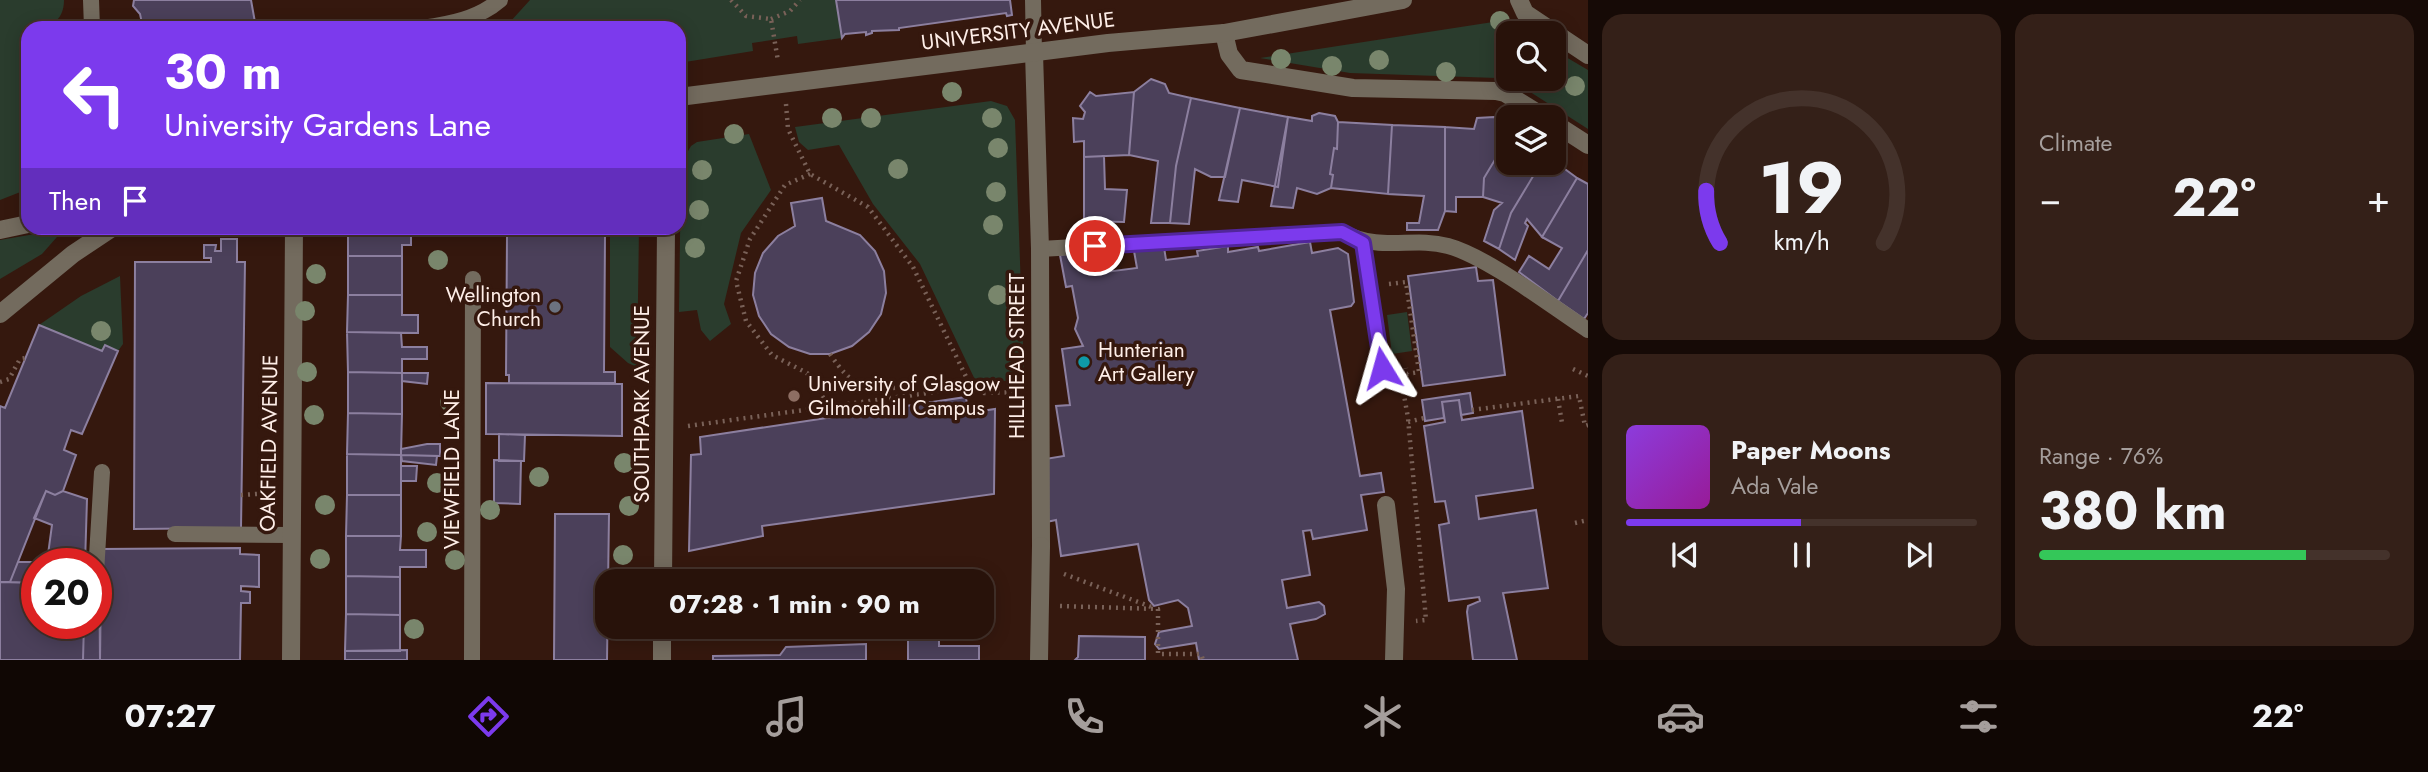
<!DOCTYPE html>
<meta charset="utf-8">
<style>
:root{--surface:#28120a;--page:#342018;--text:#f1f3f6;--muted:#a59e9c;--line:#44322b;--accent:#7c3aed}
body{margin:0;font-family:Jost,sans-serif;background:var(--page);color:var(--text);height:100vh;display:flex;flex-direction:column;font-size:26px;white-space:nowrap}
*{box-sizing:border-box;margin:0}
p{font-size:23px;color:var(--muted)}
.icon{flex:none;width:38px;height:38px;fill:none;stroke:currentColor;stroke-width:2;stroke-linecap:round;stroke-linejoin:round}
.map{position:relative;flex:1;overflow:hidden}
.panel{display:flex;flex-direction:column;gap:14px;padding:14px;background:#160a06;width:840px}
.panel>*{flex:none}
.top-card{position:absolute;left:21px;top:21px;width:665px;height:214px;border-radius:21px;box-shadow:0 4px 18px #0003,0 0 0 2px var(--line);background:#7c3aed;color:#fff;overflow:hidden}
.controls{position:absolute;left:1496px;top:21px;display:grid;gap:14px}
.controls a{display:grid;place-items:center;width:70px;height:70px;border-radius:14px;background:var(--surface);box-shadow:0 4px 18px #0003,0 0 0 2px var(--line);font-size:35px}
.speed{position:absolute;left:21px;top:548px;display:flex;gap:14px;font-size:35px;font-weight:700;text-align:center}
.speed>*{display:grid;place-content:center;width:91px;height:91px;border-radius:50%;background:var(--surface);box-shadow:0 4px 18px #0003,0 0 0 2px var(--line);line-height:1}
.speed .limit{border:10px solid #d22;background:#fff;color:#111}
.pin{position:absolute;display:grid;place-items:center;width:60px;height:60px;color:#fff;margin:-30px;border:4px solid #fff;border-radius:50%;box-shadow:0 2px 7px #0007}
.me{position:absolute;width:77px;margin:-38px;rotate:352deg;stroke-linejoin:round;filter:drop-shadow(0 0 5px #0008)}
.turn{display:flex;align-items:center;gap:24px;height:147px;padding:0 28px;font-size:32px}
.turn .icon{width:91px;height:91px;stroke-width:2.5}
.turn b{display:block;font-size:49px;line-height:60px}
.then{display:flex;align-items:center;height:66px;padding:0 28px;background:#0003;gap:14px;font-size:26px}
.big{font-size:52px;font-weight:700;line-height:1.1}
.panel .tile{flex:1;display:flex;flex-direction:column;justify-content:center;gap:10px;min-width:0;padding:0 24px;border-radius:21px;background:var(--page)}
.panel .dial{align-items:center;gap:0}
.dial svg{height:182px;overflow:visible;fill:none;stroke:var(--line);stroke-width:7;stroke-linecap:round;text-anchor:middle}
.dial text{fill:var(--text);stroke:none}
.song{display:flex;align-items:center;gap:21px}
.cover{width:84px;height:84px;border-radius:10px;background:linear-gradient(135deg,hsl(270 70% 55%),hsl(300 70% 35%))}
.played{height:7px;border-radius:4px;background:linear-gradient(90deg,var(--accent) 50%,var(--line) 50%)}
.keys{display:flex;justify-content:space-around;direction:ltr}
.heat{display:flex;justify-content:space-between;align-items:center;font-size:38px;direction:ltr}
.charge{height:10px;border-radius:5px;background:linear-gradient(90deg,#34c759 76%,var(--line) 0)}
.panel .tiles{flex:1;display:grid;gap:14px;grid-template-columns:repeat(2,1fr)}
.trip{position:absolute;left:595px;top:569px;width:399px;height:70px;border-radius:21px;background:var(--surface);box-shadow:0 4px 18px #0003,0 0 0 2px var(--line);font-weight:700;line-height:70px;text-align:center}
.tab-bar{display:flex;height:112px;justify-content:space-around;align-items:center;background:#100704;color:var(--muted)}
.tab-bar .icon{width:49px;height:49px}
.tab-bar .current{color:var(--accent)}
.tab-bar b{font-size:32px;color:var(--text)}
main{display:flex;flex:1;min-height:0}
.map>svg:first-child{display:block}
.green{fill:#2a3c2d}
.building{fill:#4b405a;stroke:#8c7f9f;stroke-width:2}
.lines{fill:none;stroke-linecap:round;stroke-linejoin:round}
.path{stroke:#796158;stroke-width:4.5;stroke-dasharray:2 5;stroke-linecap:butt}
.service{stroke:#736b5e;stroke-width:16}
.pedestrian{stroke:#736b5e;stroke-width:18}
.minor{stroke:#736b5e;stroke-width:18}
.tertiary{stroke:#736b5e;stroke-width:18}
.tree{fill:#79866c}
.route-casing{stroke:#51269a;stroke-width:18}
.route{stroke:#7c3aed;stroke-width:12}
.worship-dot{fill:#6b7280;stroke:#35180e;stroke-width:2.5}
.culture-dot{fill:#0f9aa8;stroke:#35180e;stroke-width:2.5}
.education-dot{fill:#8d6e63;stroke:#35180e;stroke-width:2.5}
.labels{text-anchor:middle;stroke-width:7;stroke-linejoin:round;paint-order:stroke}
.street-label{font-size:21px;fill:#feeee8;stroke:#35180e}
.poi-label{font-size:21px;fill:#feeee8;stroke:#35180e;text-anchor:start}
</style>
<main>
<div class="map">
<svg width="1588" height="660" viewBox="0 0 1588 660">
<rect width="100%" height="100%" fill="#35180e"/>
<path class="green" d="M0,0H64C64,23 48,28 28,28V189L0,200Z
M530,0H836L842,38L798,44L797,36L752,43L753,51L679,63V28H499L510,22Z
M1493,22H1506L1525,33H1508V79H1554V50L1588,70V129L1516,83L1497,78L1350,73L1260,58Z
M991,101L1007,106L1015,120L1024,375L1017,377L1015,383L1000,380L977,384L920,264L873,204L839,145L808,150L799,142L795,127Z
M749,134L771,190L741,233L724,304L731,324L710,341L701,330L697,310L679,312L681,163L691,146L697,142Z
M610,228H639L637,367L628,363L610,347Z
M64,229L42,254L0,279V240Z
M120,276L123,344L118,351L105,345L102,351L39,325L81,296Z
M1407,312L1412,351L1392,354L1387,315Z"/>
<path class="building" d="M134,0H251L256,28H143L140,14L133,6Z
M836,0H1010L1012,15L1007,16L1006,13L899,28V30L872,31V33L866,35V32L845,34L842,38Z
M1151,79L1165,84L1169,93L1191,98L1176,166L1170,223H1151L1158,161L1129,155L1134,92Z
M1090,92L1096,96L1134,92L1129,155L1084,157V141L1074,142L1073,118L1083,119L1085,112L1080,106Z
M1191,98L1240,108L1225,177H1211L1195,169L1189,224L1170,223L1176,166Z
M1240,108L1288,117L1278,187L1242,180L1238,202L1219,200Z
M1319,113L1335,116L1338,122L1337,149L1334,148L1330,174L1333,175L1331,188L1317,194L1297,188L1293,208L1271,206L1288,117L1312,121V116Z
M1494,117L1499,120L1500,128L1508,132V138L1484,178L1483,197H1456V212L1445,211V127L1474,129L1477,118Z
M1338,122L1392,125L1388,194L1331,188L1333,175L1330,174L1334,148L1337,149Z
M1392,125L1445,127V211L1438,230H1407V223H1419L1424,196L1388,194Z
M1508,138V163H1541L1511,213L1499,249L1484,241L1494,210L1502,203L1483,197L1484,178Z
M1104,156L1105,189L1127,190L1124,222L1084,221V157Z
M1554,161L1577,178L1542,237L1527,219L1525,223L1528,226L1515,260L1499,249L1511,213L1541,163Z
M1577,178L1588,184V250L1558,301L1519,272L1529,256L1549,269L1562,248L1542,237Z
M822,198L826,221L860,235L875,251L884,271L886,293L881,314L869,332L852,346L830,354H810L789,347L771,334L759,316L753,295L755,273L763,253L778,236L795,226L791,203Z
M348,228H430V232H411V245H402V256H348Z
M516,228H596V236H516Z
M507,236H605L604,372H615V383H509V375H506Z
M221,239H237V262H245L241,528L134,529L135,262H211V258H204V245H216L215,251H221Z
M1310,242L1312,253L1338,248L1348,254L1354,302L1351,306L1330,310L1360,476L1381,473L1384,492L1361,495L1367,530L1313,539L1311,530L1303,531L1310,575L1282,580L1287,608L1319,602L1324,606L1325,614L1316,619L1290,624L1298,660H1199L1196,643L1159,649L1155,644L1159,632L1192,626L1188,608L1178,600L1154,606L1149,600L1138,544L1061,556L1056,520L1037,524L1039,460L1064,456L1056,406L1070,405L1062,349L1083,346L1075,329L1078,318L1072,286L1066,287L1060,255L1103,248L1106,272L1137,268L1134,251L1164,247L1166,260L1198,256L1197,251L1228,246V252L1258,247L1259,251Z
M1588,250V313L1584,319L1558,301Z
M348,256H402V295H348Z
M1476,267L1478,281L1493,280L1505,375L1423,386L1408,276Z
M348,295H402V315H418V333L347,332Z
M39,325L102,351L105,345L118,351L82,434L71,430L64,450L76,455L63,491L55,495L46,491L10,582H0V406L5,408Z
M347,332L401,333L402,347H427V359H402V373L348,372Z
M348,372L402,373V414L348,413Z
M402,373H428L427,384L402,381Z
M486,383L622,384V436L486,434Z
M1470,393L1473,413L1461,415L1459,400L1442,402L1444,418L1425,421L1422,400Z
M966,397L968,413L995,409L994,494L762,526L763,536L689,551L691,455L701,454L700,437Z
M1459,400L1462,420L1522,411L1533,488L1476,496L1479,519L1536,510L1548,588L1503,593L1517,660H1473L1467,612L1468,606L1480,601L1479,597L1449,601L1439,525L1449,523L1445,501L1435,502L1424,426L1445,422L1442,402Z
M348,413L402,414L401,455L347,454Z
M499,434L525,435L524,461H499Z
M427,444H440V456L401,455V449Z
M347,454L401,455V495H347Z
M401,455L437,456L436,465L402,461Z
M494,460L521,461L520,504L494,503Z
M401,466H417L416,481H401Z
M46,491L55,495L63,491L87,499L85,564H37V583L10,582L18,562H47L52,525L34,518Z
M347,495H401V536H346Z
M555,514H609L607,660H554Z
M346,536H401L400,550H426V567H400V577L346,576Z
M240,548V554L259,555V587L241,586V591L250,592V603H241L240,660H100L99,549Z
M346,576L400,577V615L346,614Z
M0,582L37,583V623H84L83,660H0Z
M96,584L101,585L100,660H83L84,623H96Z
M346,614L400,615V651H345Z
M908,632H939V646H979V660H908Z
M1079,636L1145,637V660H1075L1078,657Z
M866,644V660H713V656L780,655L786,647Z
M407,650V660H345V651Z"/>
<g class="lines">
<path class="path" d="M731,0L746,16L771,19L778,61
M771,19L790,11L800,0
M786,104L788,129L810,174L868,207L913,267L971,387L984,393L1020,392
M810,174L785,185L750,239L736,281L746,321L772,355L807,373L830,408
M1389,284L1406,282L1419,372L1407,374L1406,368
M830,354C853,388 864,391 905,387L907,396
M1573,369L1588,376
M1401,378L1408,418L1426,620L1416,621
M0,382L9,379L20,359L26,358
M1558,399L1562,423
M1472,410L1579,396L1585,426L1588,425
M1408,422L1424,418
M688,426L971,387
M241,495L272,493
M1575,523L1588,520
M1064,574L1154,608
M1060,606L1158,609V654H1201L1203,660"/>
<path class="service" d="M91,0L92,28
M1033,0L1034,53
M422,28C450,24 478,19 500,0
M1363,243L1382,368
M1040,249L1342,232C1383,253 1411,236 1448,246C1488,257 1551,306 1588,330
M175,534L290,535
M96,573L102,472
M844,581L978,578
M472,660L473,279"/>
<path class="pedestrian" d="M1034,53L1040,249L1041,546"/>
<path class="minor" d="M1519,0L1525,13L1588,55
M1224,33L1229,54L1241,70L1353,88L1496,91L1505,93L1544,117
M1554,123L1588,145
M1386,505L1396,589L1394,660
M663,581L666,228
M291,660L294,228
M662,660V626
M1039,660L1041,546"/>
<path class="tertiary" d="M679,97L1108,43L1224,33L1403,0
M0,230L28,224
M0,314L73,254L112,228"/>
</g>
<g class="tree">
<circle cx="1500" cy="21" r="10"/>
<circle cx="1281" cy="59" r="10"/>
<circle cx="1379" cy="60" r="10"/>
<circle cx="1332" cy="66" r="10"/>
<circle cx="1446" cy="72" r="10"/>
<circle cx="1575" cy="86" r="10"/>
<circle cx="952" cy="92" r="10"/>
<circle cx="832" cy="118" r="10"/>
<circle cx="871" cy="118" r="10"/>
<circle cx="992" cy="118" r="10"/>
<circle cx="734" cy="134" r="10"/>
<circle cx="998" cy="148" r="10"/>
<circle cx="898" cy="169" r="10"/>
<circle cx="702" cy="170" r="10"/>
<circle cx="996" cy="192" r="10"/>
<circle cx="699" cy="210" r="10"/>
<circle cx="993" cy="225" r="10"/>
<circle cx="695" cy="248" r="10"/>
<circle cx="438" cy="260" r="10"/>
<circle cx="316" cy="274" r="10"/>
<circle cx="998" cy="295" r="10"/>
<circle cx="305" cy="311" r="10"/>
<circle cx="101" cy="331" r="10"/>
<circle cx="307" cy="372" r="10"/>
<circle cx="450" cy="402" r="10"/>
<circle cx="314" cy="415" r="10"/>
<circle cx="624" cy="463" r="10"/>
<circle cx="539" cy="477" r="10"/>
<circle cx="437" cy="483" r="10"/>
<circle cx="325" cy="505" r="10"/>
<circle cx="629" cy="506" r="10"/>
<circle cx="490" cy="510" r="10"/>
<circle cx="427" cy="532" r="10"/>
<circle cx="623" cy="555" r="10"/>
<circle cx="320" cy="559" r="10"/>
<circle cx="455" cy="560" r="10"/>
<circle cx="414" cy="629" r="10"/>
</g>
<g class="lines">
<defs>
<path id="route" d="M1095,246L1342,232L1363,243L1382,368"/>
</defs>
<use href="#route" class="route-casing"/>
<use href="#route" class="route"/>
</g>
<circle class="worship-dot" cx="555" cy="307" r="7"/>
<circle class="culture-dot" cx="1084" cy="362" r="7"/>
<circle class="education-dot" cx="794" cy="396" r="7"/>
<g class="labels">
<g class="street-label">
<text transform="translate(1018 31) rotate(-7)" y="7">UNIVERSITY AVENUE</text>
<text transform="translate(1017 356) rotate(-90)" y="7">HILLHEAD STREET</text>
<text transform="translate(642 404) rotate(-90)" y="7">SOUTHPARK AVENUE</text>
<text transform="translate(269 443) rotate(-89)" y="7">OAKFIELD AVENUE</text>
<text transform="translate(452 469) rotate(-90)" y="7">VIEWFIELD LANE</text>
</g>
<g class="poi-label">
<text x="541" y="302" text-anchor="end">Wellington<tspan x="541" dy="24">Church</tspan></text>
<text x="1098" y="357">Hunterian<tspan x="1098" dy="24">Art Gallery</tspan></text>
<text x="808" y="391">University of Glasgow<tspan x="808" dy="24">Gilmorehill Campus</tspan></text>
</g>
</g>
</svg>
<div class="controls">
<a><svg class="icon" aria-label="search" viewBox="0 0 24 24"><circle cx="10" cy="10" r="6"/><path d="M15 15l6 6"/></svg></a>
<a><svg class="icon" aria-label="layers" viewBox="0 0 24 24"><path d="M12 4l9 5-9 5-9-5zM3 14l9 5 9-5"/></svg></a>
</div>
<div class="speed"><div class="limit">20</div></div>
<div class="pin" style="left:1095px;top:246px;background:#d93025"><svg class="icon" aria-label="arrive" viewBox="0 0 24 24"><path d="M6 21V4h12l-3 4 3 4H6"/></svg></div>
<svg class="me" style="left:1382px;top:368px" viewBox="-20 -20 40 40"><path d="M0-17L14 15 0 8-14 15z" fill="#7c3aed" stroke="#fff" stroke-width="4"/></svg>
<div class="trip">07:28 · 1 min · 90 m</div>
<div class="top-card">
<div class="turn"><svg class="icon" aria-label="left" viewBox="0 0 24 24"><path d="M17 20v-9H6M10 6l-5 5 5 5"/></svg><div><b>30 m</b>University Gardens Lane</div></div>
<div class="then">Then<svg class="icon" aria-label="arrive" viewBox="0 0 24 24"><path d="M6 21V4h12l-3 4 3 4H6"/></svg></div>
</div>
</div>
<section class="panel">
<div class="tiles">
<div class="tile dial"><svg viewBox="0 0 100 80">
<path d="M14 69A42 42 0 1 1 86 69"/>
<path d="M14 69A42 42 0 0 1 8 46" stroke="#7c3aed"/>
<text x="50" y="56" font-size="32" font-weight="700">19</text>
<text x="50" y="72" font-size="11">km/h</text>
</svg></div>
<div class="tile"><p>Climate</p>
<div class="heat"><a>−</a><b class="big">22°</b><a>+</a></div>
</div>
<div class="tile">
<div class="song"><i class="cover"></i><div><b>Paper Moons</b><p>Ada Vale</p></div></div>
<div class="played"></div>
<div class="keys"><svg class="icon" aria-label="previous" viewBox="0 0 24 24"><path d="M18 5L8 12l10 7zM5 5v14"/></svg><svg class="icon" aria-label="pause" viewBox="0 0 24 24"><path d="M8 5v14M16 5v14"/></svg><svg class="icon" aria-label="next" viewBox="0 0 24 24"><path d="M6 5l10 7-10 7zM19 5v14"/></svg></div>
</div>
<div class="tile"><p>Range · 76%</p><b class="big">380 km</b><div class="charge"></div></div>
</div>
</section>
</main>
<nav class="tab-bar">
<b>07:27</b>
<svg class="icon current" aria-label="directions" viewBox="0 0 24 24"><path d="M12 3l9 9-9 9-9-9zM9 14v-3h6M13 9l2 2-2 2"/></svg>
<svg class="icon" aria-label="music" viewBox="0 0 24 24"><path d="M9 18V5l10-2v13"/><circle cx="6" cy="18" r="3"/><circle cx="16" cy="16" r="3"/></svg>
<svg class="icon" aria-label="phone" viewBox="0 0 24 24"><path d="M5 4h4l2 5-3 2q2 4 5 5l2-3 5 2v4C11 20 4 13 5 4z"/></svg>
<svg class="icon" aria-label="climate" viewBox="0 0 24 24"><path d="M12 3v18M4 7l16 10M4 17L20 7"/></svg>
<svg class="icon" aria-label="car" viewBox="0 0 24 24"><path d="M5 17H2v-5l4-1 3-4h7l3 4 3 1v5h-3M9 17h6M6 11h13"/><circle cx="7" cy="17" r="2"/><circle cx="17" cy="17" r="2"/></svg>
<svg class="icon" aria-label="filters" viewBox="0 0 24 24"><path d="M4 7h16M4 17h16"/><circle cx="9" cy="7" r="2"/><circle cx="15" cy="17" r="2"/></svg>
<b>22°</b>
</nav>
